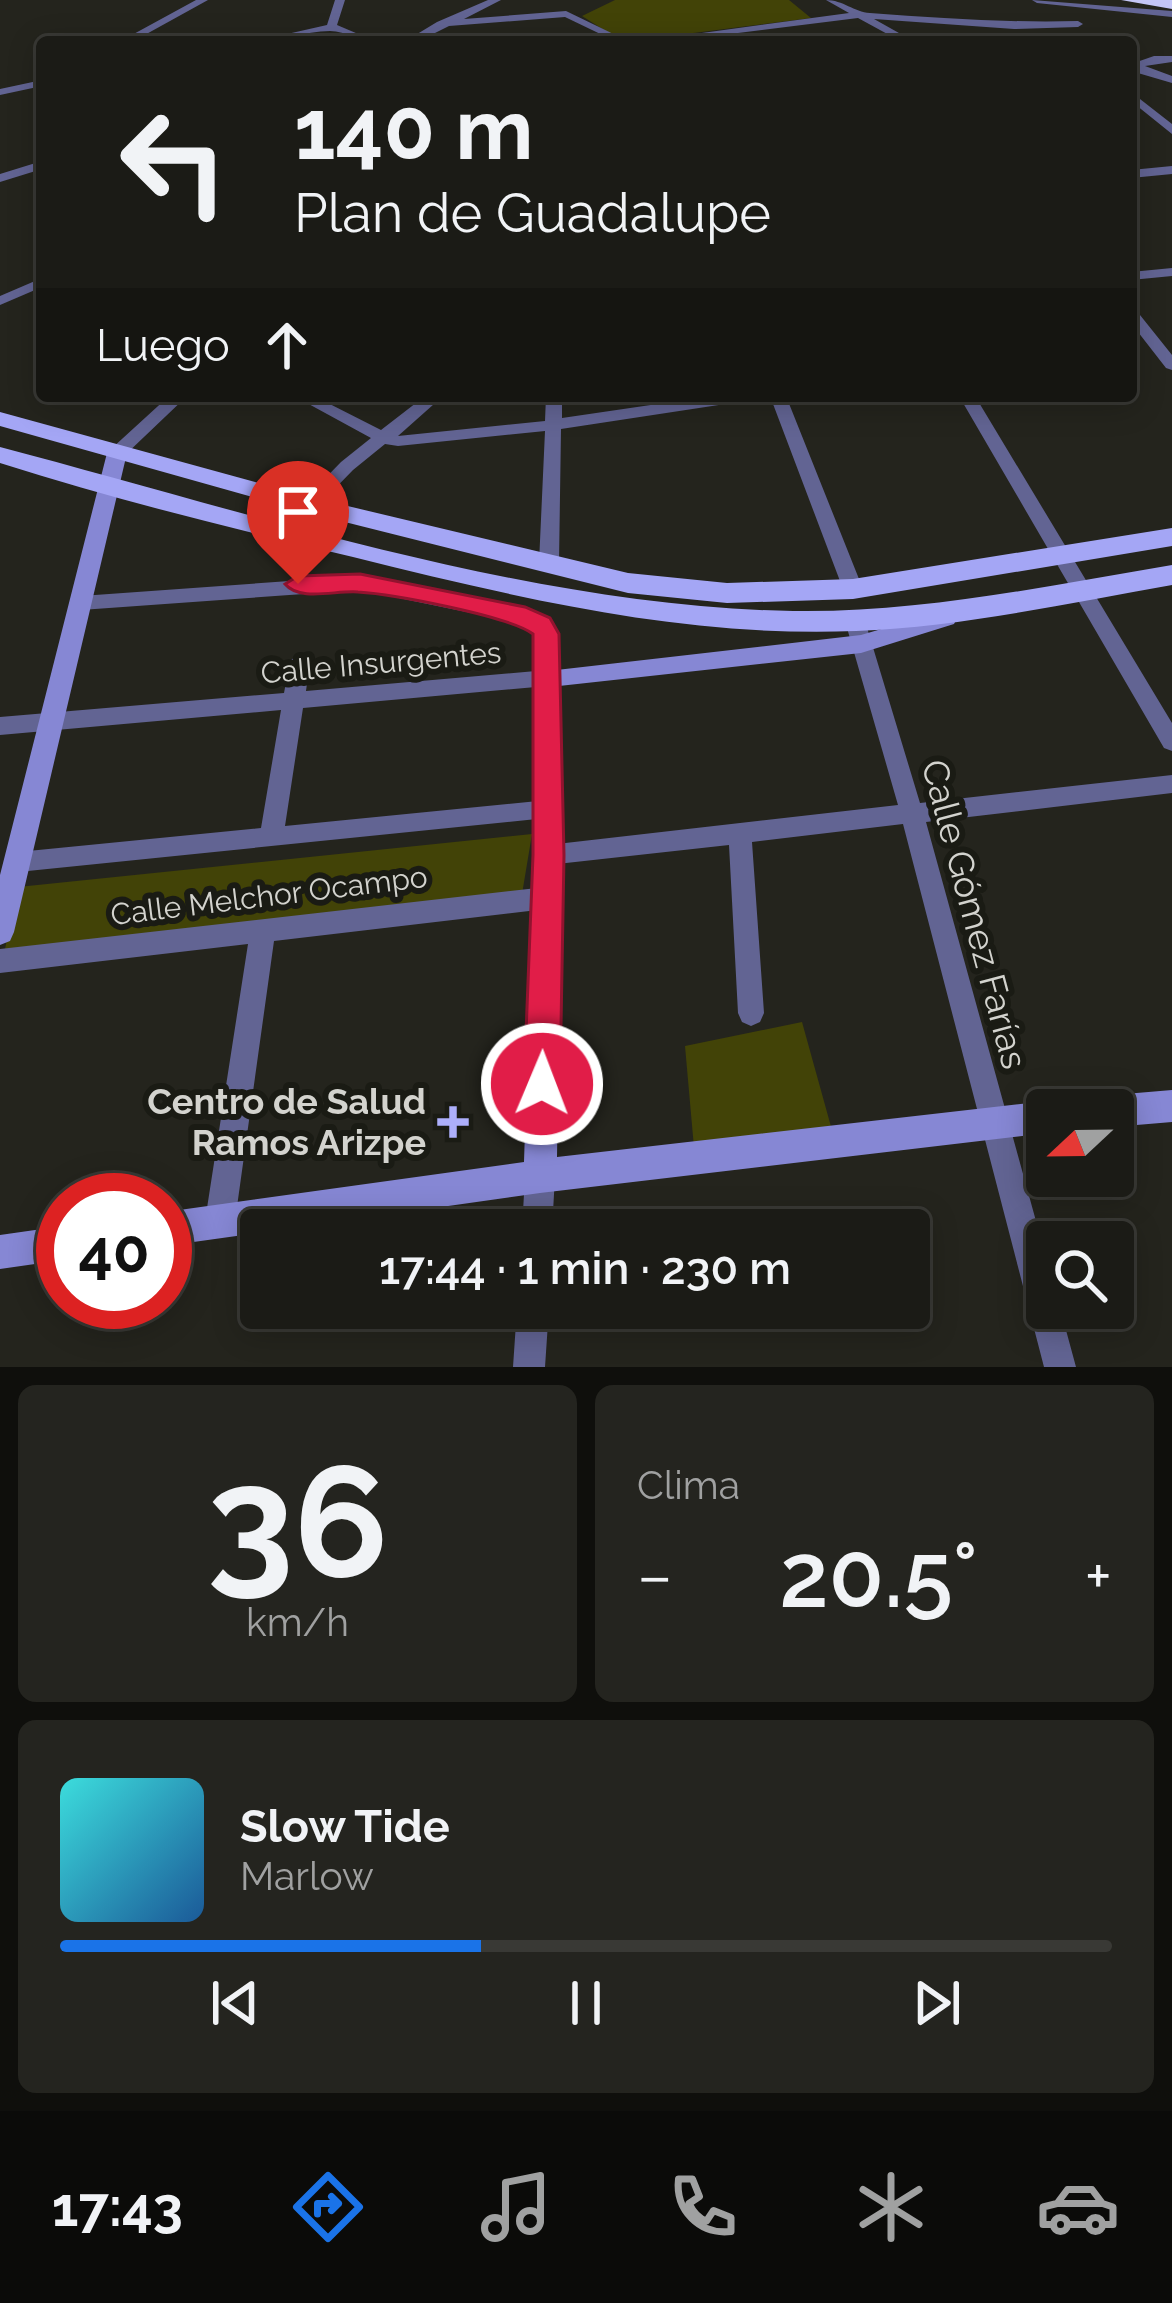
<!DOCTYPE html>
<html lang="es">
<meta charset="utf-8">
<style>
:root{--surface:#1b1b16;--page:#24241f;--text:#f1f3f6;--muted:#a0a1a1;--line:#393935;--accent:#1a73e8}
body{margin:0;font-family:Raleway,sans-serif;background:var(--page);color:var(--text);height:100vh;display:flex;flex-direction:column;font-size:45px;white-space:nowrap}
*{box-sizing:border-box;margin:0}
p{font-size:39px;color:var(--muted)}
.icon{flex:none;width:66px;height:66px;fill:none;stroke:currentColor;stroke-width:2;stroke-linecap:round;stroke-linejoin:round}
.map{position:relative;height:1367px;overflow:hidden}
.panel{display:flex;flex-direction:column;gap:18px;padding:18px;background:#0f0f0c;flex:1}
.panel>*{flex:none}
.guide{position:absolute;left:36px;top:36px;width:1101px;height:366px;border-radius:12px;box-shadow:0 6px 30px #0003,0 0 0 3px var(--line);background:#1b1b16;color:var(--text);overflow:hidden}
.needle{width:78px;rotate:248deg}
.fabs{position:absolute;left:1026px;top:1089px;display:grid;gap:24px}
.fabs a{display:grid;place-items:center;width:108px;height:108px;border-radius:12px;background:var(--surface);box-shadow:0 6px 30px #0003,0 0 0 3px var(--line);font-size:60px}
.speed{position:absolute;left:36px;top:1173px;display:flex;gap:24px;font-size:60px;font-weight:700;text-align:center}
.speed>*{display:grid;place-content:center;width:156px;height:156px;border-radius:50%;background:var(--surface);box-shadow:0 6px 30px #0003,0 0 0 3px var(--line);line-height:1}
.speed .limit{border:18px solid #d22;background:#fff;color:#111}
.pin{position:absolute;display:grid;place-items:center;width:102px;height:102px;color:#fff;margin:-123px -51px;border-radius:50% 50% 50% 0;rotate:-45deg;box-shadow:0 0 12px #0007}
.pin .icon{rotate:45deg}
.me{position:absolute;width:132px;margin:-66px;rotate:1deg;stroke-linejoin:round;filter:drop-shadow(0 0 9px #0008)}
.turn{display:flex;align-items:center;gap:42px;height:252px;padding:0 60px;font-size:54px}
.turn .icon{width:156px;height:156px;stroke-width:2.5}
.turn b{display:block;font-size:84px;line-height:102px}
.then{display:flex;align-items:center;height:114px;padding:0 60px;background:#0003;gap:24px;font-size:45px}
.big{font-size:90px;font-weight:600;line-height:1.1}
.panel .card{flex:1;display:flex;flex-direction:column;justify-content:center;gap:18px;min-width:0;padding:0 42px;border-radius:18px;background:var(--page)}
.panel .dial{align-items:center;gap:0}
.dial b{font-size:156px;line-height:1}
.song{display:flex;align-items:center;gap:36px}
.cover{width:144px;height:144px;border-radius:18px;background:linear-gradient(135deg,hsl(180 70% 55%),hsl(210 70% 35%))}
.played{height:12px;border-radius:6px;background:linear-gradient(90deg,var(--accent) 40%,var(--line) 40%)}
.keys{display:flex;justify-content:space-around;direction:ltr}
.heat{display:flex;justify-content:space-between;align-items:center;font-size:66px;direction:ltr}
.panel .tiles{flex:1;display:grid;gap:18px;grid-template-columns:1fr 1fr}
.card:last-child{grid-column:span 2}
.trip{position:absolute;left:240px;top:1209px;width:690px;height:120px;border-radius:12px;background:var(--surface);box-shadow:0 6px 30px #0003,0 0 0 3px var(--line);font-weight:600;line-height:120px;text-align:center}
.dock{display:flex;height:192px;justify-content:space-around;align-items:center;background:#0b0b09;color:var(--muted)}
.dock .icon{width:84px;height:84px}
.dock .current{color:var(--accent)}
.dock b{font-size:54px;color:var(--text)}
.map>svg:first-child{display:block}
.green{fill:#424307}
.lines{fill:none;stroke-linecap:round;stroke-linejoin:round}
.street{fill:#626493;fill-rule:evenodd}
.secondary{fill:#8687d4;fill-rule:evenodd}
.primary{fill:#a4a6f5;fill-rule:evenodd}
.highway{fill:#c4c6f6;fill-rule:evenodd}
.route{fill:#e11d48;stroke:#92132f;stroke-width:3}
.poi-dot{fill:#adaffb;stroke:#1a1b14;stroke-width:4.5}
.labels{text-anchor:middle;stroke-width:12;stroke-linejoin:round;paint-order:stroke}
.street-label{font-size:30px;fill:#d3d3ce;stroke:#1a1b14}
.near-street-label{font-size:36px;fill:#d3d3ce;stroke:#1a1b14}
.near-poi-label{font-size:36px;font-weight:bold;fill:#d3d3ce;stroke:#1a1b14;text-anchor:end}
</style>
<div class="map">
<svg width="1172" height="1367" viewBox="0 0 1172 1367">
<rect width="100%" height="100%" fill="#24241d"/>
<path class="green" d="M615,0H789L811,18L623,42L582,16Z
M532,834L522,894L5,949L18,887Z
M802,1022L835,1141L695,1159L685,1046Z"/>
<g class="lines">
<path class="street" d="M196,0H208L132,42H119Z
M335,0H345L337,25L377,42C360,42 346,31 330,31C304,31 279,42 252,42L327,25Z
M488,0H501L464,19L566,11L630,42H617L565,17L449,26L417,42H404L437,22Z
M826,0C843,0 854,12 870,13C940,18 1008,23 1078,21L1083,24L1078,27L1014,29L874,19L915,42H902L858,18L666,42H636L849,13Z
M1032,0L1172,11V17L1037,3Z
M1077,35L1081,40L1053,42L1054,40Z
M1154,56H1172V62L1145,66L1172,76V83L1131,71V64Z
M42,80V86L0,95V89Z
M1131,92L1172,124V134L1131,101Z
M42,161V169L0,182V174Z
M1172,166V174L1131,178V170Z
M1172,268V276L1131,280V272Z
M42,278V287L0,305V296Z
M1131,309L1136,310L1172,355V370L1166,368L1131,323Z
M169,396H187L123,457H111V449Z
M294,396H314L381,430L425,396H443L398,436L545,421L546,396H562V418L712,396H753L745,401L561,429L559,563L549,570L539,563L545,431L398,446L385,444L353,470L315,509H303L300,505L303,501L341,462L371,438Z
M770,396H786L863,589L860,594H846L843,589Z
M959,396H975L1172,723V751L1164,748Z
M360,576L538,613L556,634L557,678L554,684L547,686L303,708L285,826L548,800L556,803L560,810L556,817L18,872L10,869L6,862L10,855L18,852L261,828L281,710L0,735V717L284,693L290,661L300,653L310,661L306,691L536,671V636L525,624L360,590L81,610L71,603L81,596Z
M855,614L865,621L920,803L1172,775V793L926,822L1047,1261V1308H1060L1076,1367H1044L903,824L752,842L764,1013L760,1022L751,1026L742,1022L738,1013L729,845L548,865L540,862L536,855L540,848L548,845L898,805L845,621Z
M546,887L555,890L558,898L555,906L546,909L274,941L235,1221L231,1232L220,1236L209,1232L205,1221L248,944L0,973V949Z
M540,1161L550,1166L555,1176L552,1230H522L525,1176L530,1166Z
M517,1308H549L545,1367H513Z"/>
<path class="secondary" d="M117,447L127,453L14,932L10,941L0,945V875L107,453Z
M946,610L954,612L957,618L954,624L861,653L559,686L562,855L557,1157L1047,1101L1060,1110H1047V1133L540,1193L165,1246V1212L524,1162L534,855L535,678L539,672L861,635Z
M1172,1090V1122L1113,1127V1110H1097L1102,1100L1113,1095Z
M63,1226V1260L0,1269V1235Z"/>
<path class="primary" d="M0,412L310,497L628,573L727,583L853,579L1172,528V546L853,599L727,603L628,593L309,513L0,426Z
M0,447C251,513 533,607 793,611C921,613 1046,586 1172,565V585C1068,603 963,627 856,631C685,638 518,598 353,557C234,529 116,500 0,463Z"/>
<path class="highway" d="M1121,0H1172V9Z"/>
</g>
<path class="route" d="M360,574L525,607L550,618L559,634L564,855L560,1084L555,1096L542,1102L530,1096L524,1084L533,855V634C509,616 392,594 358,592C336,590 300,602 285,584L298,576Z"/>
<path class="poi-dot" d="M447 1104h12v12h12v12h-12v12h-12v-12h-12v-12h12z"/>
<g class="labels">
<g class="street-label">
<text transform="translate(381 663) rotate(-5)" y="10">Calle Insurgentes</text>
<text transform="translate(269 896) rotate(-7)" y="10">Calle Melchor Ocampo</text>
</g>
<g class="near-street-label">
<text transform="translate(975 914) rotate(75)" y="13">Calle Gómez Farías</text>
</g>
<g class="near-poi-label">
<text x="426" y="1114">Centro de Salud<tspan x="426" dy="41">Ramos Arizpe</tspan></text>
</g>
</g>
</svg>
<div class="fabs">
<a><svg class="needle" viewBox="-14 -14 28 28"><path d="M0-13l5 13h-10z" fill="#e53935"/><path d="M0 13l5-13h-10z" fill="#a0a1a1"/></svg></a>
<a><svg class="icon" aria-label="search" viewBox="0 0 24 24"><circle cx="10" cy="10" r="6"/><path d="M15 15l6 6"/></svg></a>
</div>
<div class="speed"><div class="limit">40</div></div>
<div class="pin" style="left:298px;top:584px;background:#d93025"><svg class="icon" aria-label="arrive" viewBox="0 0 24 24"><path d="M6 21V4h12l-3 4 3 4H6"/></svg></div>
<svg class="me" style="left:542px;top:1084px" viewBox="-20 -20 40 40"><circle r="17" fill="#e11d48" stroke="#fff" stroke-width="3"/><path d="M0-11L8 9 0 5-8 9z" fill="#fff"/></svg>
<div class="trip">17:44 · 1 min · 230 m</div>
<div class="guide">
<div class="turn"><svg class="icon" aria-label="left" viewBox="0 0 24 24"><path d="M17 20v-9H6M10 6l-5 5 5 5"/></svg><div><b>140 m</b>Plan de Guadalupe</div></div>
<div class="then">Luego<svg class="icon" aria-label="ahead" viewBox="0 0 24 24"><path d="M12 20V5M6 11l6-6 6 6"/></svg></div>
</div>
</div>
<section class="panel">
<div class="tiles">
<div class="card dial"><b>36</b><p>km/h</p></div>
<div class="card"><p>Clima</p>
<div class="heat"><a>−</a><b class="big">20.5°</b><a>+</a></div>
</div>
<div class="card">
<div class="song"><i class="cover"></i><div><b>Slow Tide</b><p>Marlow</p></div></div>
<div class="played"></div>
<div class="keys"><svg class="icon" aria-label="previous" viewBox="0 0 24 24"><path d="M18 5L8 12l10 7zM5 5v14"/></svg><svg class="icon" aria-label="pause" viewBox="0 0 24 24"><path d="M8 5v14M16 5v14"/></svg><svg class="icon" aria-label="next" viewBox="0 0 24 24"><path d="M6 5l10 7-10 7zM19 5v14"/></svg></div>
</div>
</div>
</section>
<nav class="dock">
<b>17:43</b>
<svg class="icon current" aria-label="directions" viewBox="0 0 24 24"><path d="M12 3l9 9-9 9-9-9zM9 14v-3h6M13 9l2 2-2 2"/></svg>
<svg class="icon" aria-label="music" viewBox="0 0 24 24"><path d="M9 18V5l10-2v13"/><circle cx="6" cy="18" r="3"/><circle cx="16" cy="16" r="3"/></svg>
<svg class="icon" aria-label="phone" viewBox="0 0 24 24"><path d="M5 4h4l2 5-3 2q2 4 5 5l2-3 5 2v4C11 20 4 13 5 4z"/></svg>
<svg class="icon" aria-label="climate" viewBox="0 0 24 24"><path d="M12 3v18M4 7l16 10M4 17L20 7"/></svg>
<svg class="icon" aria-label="car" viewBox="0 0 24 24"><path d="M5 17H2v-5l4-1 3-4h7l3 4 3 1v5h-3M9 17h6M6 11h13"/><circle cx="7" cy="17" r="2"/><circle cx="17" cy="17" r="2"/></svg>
</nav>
